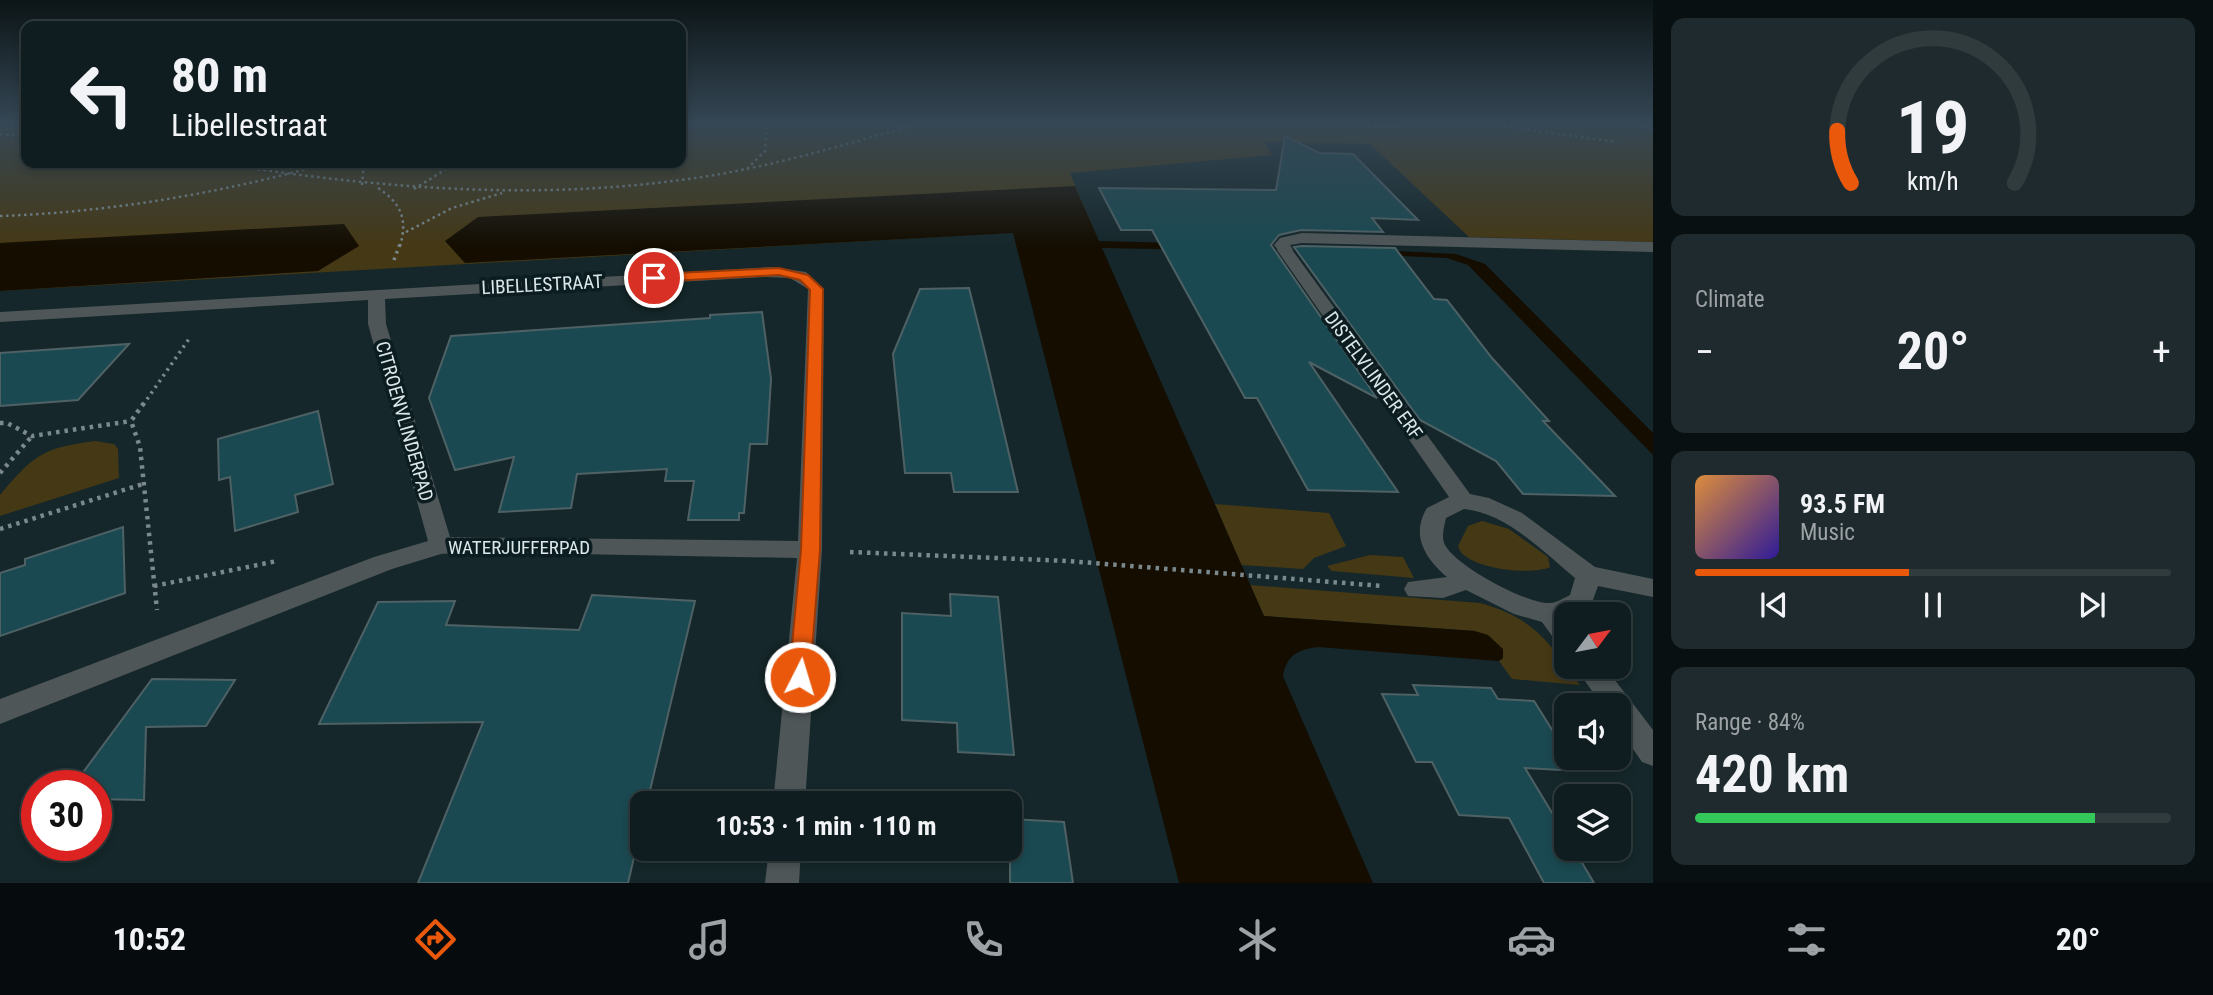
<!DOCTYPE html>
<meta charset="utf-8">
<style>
:root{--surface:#101d20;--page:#1e2a2d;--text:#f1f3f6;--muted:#9ca2a5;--line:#303b3e;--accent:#ea580c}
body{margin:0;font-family:"Roboto Condensed",sans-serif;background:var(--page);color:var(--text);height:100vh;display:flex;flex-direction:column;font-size:26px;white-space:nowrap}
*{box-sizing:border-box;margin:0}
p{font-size:23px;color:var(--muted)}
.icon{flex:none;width:38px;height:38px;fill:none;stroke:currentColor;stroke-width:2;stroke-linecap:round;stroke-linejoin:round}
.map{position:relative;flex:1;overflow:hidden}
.drawer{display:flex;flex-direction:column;gap:18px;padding:18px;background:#091012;width:560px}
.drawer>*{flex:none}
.hud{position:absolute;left:21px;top:21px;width:665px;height:147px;border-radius:14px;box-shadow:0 4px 10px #0003,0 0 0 2px var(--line);background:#101d20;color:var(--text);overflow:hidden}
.needle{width:46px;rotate:58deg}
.fabs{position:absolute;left:1554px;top:602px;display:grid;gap:14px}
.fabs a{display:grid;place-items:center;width:77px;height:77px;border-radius:14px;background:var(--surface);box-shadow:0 4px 10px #0003,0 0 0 2px var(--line);font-size:35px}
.speed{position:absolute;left:21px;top:770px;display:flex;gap:14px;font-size:35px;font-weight:700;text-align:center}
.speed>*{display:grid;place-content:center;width:91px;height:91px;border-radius:50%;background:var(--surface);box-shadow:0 4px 10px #0003,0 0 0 2px var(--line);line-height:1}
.speed .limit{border:10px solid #d22;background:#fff;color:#111}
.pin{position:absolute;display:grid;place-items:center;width:60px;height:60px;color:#fff;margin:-30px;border:4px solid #fff;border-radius:50%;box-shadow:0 2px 7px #0007}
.me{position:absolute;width:77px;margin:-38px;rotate:5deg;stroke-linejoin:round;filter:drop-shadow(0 0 5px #0008)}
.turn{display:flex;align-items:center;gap:24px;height:147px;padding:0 35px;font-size:32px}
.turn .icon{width:91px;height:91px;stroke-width:2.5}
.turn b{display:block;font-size:49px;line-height:60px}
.big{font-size:52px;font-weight:700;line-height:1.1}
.drawer .tile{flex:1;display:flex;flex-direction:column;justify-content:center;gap:10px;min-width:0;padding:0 24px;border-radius:14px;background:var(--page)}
.drawer .dial{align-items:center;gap:0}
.dial svg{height:182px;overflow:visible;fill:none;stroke:var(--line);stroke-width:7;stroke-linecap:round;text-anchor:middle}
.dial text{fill:var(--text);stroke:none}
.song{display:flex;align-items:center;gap:21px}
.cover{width:84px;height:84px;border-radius:10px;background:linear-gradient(135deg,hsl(30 70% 55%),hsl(250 70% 35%))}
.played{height:7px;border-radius:4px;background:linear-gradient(90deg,var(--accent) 45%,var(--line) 45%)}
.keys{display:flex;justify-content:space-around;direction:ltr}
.heat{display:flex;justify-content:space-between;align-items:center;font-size:38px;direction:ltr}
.charge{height:10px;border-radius:5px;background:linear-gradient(90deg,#34c759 84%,var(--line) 0)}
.trip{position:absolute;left:630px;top:791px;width:392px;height:70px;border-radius:14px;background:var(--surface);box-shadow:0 4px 10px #0003,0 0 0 2px var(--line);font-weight:700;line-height:70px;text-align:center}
.menu{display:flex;height:112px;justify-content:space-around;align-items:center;background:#060c0d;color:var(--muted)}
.menu .icon{width:49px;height:49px}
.menu .selected{color:var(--accent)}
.menu b{font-size:32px;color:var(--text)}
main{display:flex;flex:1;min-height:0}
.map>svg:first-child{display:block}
.green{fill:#453815}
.water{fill:#140d00}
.building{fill:#1b4951;stroke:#4e6165;stroke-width:2}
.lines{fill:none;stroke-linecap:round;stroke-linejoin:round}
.path-far2{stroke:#7b898c;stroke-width:2.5;stroke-dasharray:2.5 3.5;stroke-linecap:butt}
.path-far1{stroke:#7b898c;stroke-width:3.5;stroke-dasharray:2.5 4.5;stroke-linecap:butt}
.path{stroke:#7b898c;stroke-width:4.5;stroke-dasharray:3.5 5;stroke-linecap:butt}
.lane{fill:#4e5658;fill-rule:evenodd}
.street{fill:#4e5658;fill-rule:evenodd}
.route{fill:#ea580c;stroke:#983908;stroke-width:2}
.labels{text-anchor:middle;stroke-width:7;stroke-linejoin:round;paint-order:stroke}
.street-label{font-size:19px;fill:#dce7e9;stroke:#0b1d20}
</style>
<main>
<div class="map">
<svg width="1653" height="883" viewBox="0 0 1653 883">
<rect width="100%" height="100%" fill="#15272a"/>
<path class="green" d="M0,123H26V163H681V123H1653V242L1469,237L1370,144L1264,142L1272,155L1070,173L1093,228L0,291Z
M95,441L114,444L118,449L119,478L0,516V495C34,455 42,448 95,441Z
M1215,504L1329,513L1346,546L1314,558L1303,569L1241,565Z
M1482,521L1509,529L1548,557L1550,567C1532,576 1463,569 1458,546L1468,526Z
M1370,555L1403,557L1414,578L1332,571L1327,566Z
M1250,585L1480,603C1533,617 1550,643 1580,685L1512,679L1499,661L1503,658L1475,631L1264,616Z"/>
<path class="water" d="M1075,186L1099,241L1261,245L1264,251L1102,248L1264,616L1475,631L1488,635L1503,649V658L1499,661L1318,647C1297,650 1287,655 1283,676L1373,883H1179L1013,233L465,263L445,241L478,217Z
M344,224L359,246L318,271L0,291V243Z
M1316,247L1456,254L1485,264L1653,433V455L1468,265L1447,258L1313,252Z"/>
<path class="building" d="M1285,136L1319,153L1353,154L1418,220L1372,218L1383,232L1301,230L1279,235L1271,245L1377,398L1309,362L1398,492L1308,490L1257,398H1245L1152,230H1121L1099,188L1276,190Z
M1302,246L1395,248L1434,299L1447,300L1492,358L1549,421H1543L1615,496L1523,494L1496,461L1420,420L1294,247Z
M969,288L985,352L1018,492H954L951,473H905L893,354L920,289Z
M762,312L771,379L767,444H750L744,513H739V520H688L694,481H665L667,469L577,474L571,508L499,512L514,457L455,470L429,398L451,336L710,318V315Z
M129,344L78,400L0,406V353Z
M318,411L333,484L295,495L298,512L235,531L230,477L219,480L218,439Z
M123,527L125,593L0,636V573L25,565V559Z
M950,594L998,597L1014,755L958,752L957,723L902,720V613L951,616Z
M592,595L695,601L647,803H642V823L628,883H418L483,722L319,724L378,602L455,601L446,625L579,630Z
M152,679L235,680L206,726L146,727L144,800L96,799V786H73Z
M1413,685L1491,688L1498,699L1534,701L1566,752V758H1570L1578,771L1525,768L1566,836V849H1574L1594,883H1544L1509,818L1459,815L1432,762H1416L1382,694L1418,695Z
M1010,819L1064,822L1073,883H1010Z"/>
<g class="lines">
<path class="path-far2" d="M841,123L906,126
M1302,123L1383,127L1424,123
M1480,123L1617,142
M0,130L26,125
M0,134L26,136
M216,163C370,187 525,201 680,180C763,170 842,145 922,123
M747,169L765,151L767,123
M362,185L364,163
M378,188C401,203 408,219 400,246
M414,189L456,163
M0,216C112,212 221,193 329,163
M406,232L452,208L502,193"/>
<path class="path-far1" d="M394,260L400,244
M143,405L189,339"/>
<path class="path" d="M144,403L131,421L140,447L157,610
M0,423H7L32,436L131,421
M0,473L32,436
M0,529L143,484
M850,552L1068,561L1382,586
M154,586L277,561"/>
<path class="lane" d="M1302,233L1653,242V252L1302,243L1290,245L1293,250L1285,255L1280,253L1274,245L1280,238Z"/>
<path class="street" d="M1636,123L1653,124V133Z
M1285,245L1290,247L1470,494L1489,498L1522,513L1595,567L1653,579V597L1598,586L1590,608L1576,614H1566V646L1557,643L1542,622L1514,614L1466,590L1443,598L1408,596L1404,589L1408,582L1447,577C1426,559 1410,536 1427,508L1449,497L1277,250ZM1464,509C1506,513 1543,551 1575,578L1570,595C1564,598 1556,603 1550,603C1526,604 1456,566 1445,545C1441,537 1444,527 1446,518Z
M772,267L806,272L824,289L822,550L805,803H773L797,558L474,552L441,554L392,569L0,724V699L374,557L428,541L368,324V300L0,322V312ZM765,277L790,278L808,289L798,541L450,537L386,324L385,299Z
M1575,667H1605L1653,730V766L1642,762L1619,729V705H1602Z
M769,849H801L799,883H765Z"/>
</g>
<linearGradient id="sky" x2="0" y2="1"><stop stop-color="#0c1517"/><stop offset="0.5" stop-color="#354755"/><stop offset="1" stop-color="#354755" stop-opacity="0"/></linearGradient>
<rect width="1653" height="246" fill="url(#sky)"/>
<path class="route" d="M779,268L808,275L823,289L820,550L810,677L807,683L800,685L792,683L789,677L801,550L810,290L800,280L779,275L654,282L648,278L654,274Z"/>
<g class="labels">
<g class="street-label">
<text transform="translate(542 284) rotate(-3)" y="7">LIBELLESTRAAT</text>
<text transform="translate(1374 375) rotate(54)" y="7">DISTELVLINDER ERF</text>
<text transform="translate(405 421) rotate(74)" y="7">CITROENVLINDERPAD</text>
<text x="519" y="554">WATERJUFFERPAD</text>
</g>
</g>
</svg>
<div class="fabs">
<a><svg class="needle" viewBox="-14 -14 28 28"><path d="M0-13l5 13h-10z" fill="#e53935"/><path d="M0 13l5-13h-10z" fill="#9ca2a5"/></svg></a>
<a><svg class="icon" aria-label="sound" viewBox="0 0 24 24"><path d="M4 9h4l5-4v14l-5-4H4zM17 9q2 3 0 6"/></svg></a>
<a><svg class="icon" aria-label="layers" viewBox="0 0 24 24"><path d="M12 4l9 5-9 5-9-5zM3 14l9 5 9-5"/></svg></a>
</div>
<div class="speed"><div class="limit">30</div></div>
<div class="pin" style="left:654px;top:278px;background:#d93025"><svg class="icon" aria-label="arrive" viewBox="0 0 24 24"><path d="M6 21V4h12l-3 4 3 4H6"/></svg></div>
<svg class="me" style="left:800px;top:677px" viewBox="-20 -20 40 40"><circle r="17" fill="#ea580c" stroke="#fff" stroke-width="3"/><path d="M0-11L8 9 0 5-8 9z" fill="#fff"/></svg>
<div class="trip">10:53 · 1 min · 110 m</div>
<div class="hud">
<div class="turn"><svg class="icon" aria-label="left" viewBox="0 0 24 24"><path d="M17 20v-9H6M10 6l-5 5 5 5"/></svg><div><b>80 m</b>Libellestraat</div></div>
</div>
</div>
<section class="drawer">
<div class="tile dial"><svg viewBox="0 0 100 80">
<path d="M14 69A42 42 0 1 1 86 69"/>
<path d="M14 69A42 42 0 0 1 8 46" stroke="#ea580c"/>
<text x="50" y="56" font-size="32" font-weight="700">19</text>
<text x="50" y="72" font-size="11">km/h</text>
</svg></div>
<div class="tile"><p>Climate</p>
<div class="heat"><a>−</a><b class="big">20°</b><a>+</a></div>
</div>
<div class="tile">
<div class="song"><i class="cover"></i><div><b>93.5 FM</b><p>Music</p></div></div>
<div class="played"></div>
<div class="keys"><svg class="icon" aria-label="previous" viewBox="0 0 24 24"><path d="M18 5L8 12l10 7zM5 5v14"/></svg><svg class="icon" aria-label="pause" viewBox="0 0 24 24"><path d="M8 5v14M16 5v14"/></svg><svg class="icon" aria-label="next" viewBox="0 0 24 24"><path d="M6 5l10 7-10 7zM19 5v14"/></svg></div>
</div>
<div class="tile"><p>Range · 84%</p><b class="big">420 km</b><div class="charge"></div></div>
</section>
</main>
<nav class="menu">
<b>10:52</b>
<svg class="icon selected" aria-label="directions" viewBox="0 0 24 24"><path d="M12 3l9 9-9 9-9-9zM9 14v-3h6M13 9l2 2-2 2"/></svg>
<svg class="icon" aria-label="music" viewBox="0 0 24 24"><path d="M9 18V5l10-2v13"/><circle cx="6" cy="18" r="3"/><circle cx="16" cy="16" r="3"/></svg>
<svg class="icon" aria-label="phone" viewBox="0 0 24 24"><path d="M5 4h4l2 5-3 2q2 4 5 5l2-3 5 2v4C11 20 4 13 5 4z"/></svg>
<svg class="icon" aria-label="climate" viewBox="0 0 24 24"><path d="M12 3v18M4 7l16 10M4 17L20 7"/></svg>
<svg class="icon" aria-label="car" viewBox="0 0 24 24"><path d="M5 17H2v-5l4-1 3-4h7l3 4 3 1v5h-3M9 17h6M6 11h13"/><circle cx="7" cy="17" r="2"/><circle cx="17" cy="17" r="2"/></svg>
<svg class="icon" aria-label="filters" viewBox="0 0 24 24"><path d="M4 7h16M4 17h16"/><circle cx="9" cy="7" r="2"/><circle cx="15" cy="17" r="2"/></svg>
<b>20°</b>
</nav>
